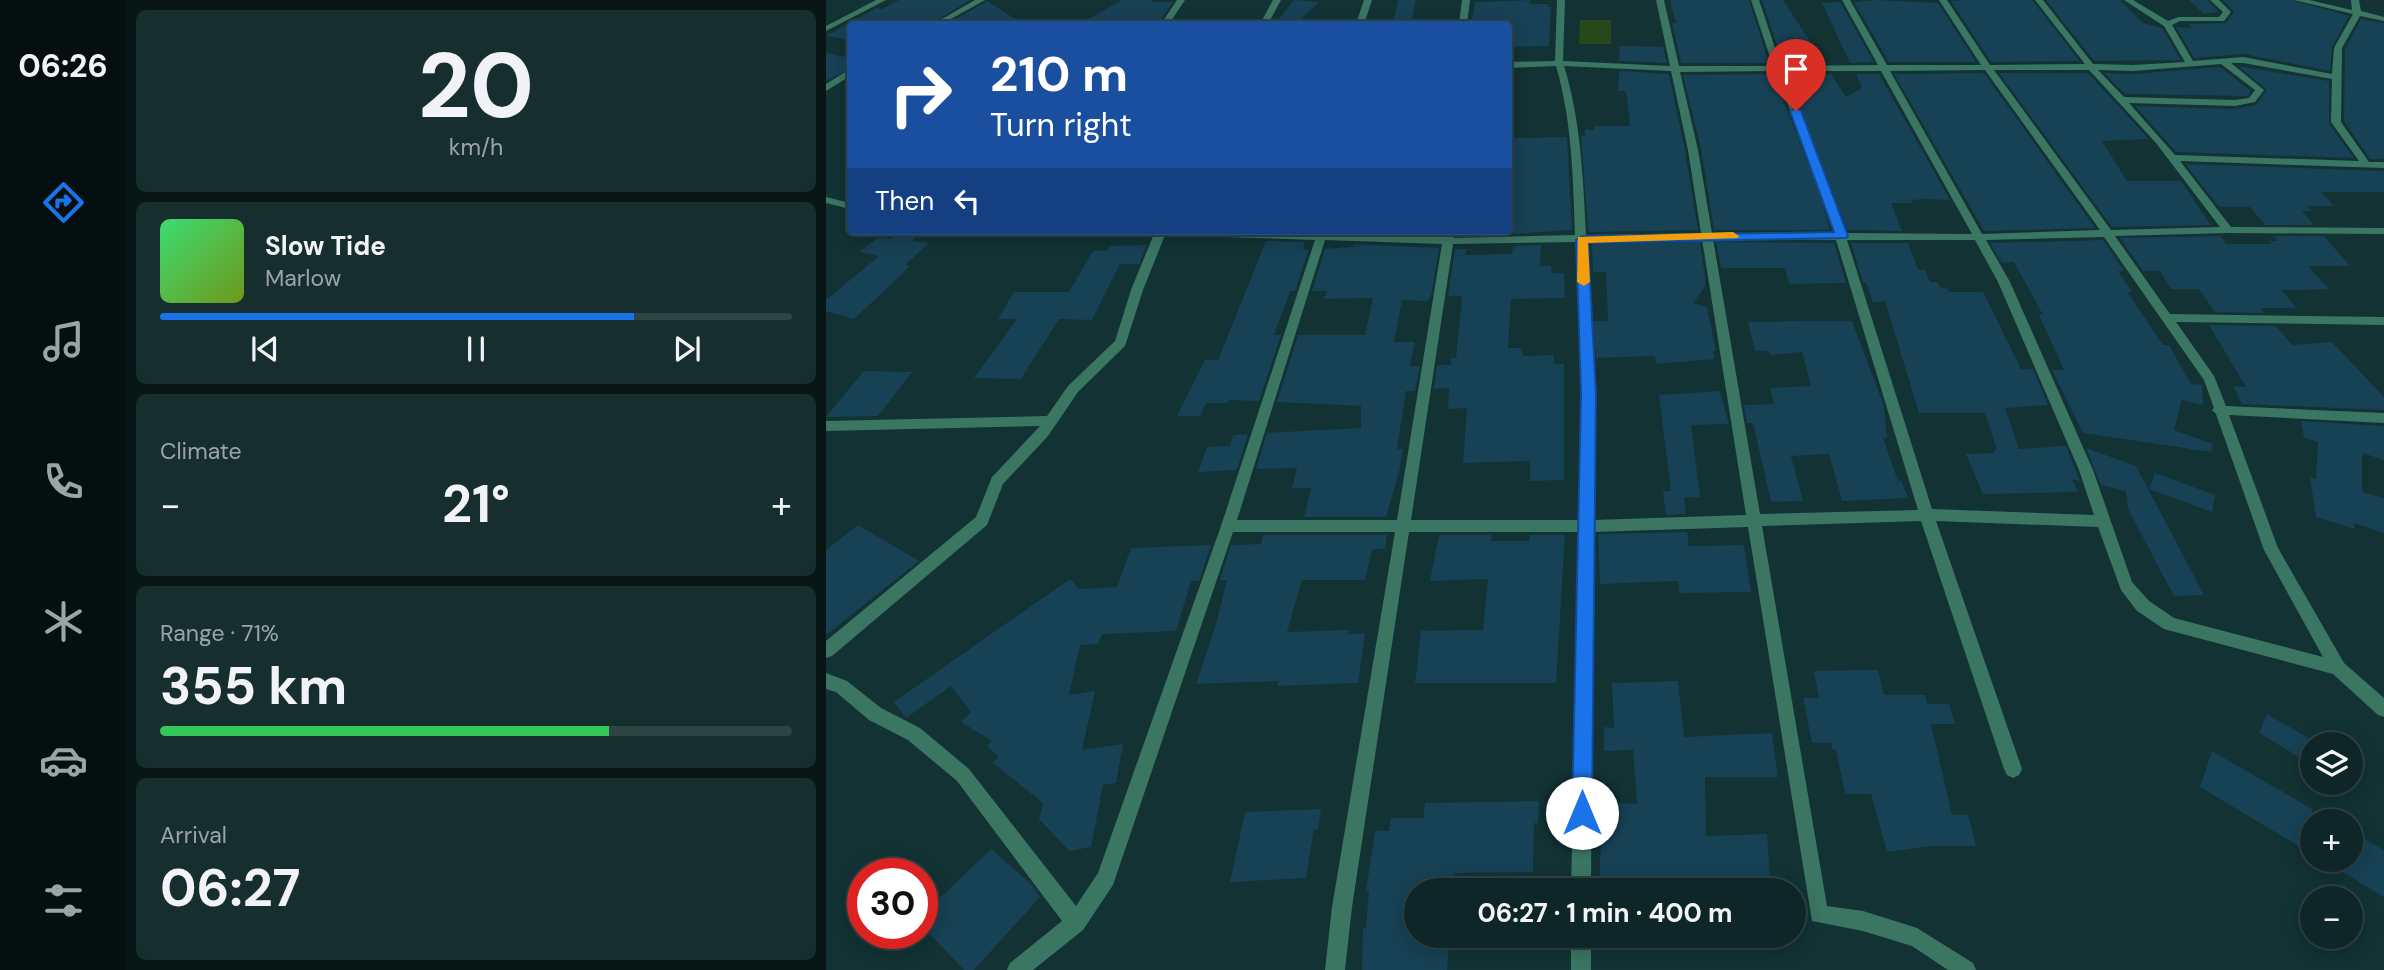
<!DOCTYPE html>
<meta charset="utf-8">
<style>
:root{--surface:#0e2627;--page:#172e2f;--text:#f1f3f6;--muted:#9ba5a7;--line:#2e4344;--accent:#1a73e8}
body{margin:0;font-family:"DM Sans",sans-serif;background:var(--page);color:var(--text);height:100vh;display:flex;flex-direction:column;font-size:26px;white-space:nowrap}
*{box-sizing:border-box;margin:0}
p{font-size:23px;color:var(--muted)}
.icon{flex:none;width:38px;height:38px;fill:none;stroke:currentColor;stroke-width:2;stroke-linecap:round;stroke-linejoin:round}
.map{position:relative;flex:1;overflow:hidden}
.details{display:flex;flex-direction:column;gap:10px;padding:10px;background:#081515;width:700px}
.details>*{flex:none}
.hud{position:absolute;left:21px;top:21px;width:665px;height:214px;border-radius:7px;box-shadow:0 4px 18px #0003,0 0 0 2px var(--line);background:#1a4fa0;color:#fff;overflow:hidden}
.controls{position:absolute;left:1474px;top:732px;display:grid;gap:14px}
.controls a{display:grid;place-items:center;width:63px;height:63px;border-radius:50%;background:var(--surface);box-shadow:0 4px 18px #0003,0 0 0 2px var(--line);font-size:35px}
.speed{position:absolute;left:21px;top:858px;display:flex;gap:14px;font-size:35px;font-weight:700;text-align:center}
.speed>*{display:grid;place-content:center;width:91px;height:91px;border-radius:50%;background:var(--surface);box-shadow:0 4px 18px #0003,0 0 0 2px var(--line);line-height:1}
.speed .limit{border:10px solid #d22;background:#fff;color:#111}
.pin{position:absolute;display:grid;place-items:center;width:60px;height:60px;color:#fff;margin:-72px -30px;border-radius:50% 50% 50% 0;rotate:-45deg;box-shadow:0 0 7px #0007}
.pin .icon{rotate:45deg}
.me{position:absolute;width:77px;margin:-38px;rotate:0deg;stroke-linejoin:round;filter:drop-shadow(0 0 5px #0008)}
.turn{display:flex;align-items:center;gap:24px;height:147px;padding:0 28px;font-size:32px}
.turn .icon{width:91px;height:91px;stroke-width:2.5}
.turn b{display:block;font-size:49px;line-height:60px}
.then{display:flex;align-items:center;height:66px;padding:0 28px;background:#0003;gap:14px;font-size:26px}
.big{font-size:52px;font-weight:700;line-height:1.1}
.details .tile{flex:1;display:flex;flex-direction:column;justify-content:center;gap:10px;min-width:0;padding:0 24px;border-radius:10px;background:var(--page)}
.details .dial{align-items:center;gap:0}
.dial b{font-size:91px;line-height:1}
.song{display:flex;align-items:center;gap:21px}
.cover{width:84px;height:84px;border-radius:10px;background:linear-gradient(135deg,hsl(140 70% 55%),hsl(80 70% 35%))}
.played{height:7px;border-radius:4px;background:linear-gradient(90deg,var(--accent) 75%,var(--line) 75%)}
.keys{display:flex;justify-content:space-around;direction:ltr}
.heat{display:flex;justify-content:space-between;align-items:center;font-size:38px;direction:ltr}
.charge{height:10px;border-radius:5px;background:linear-gradient(90deg,#34c759 71%,var(--line) 0)}
.trip{position:absolute;left:578px;top:878px;width:402px;height:70px;border-radius:35px;background:var(--surface);box-shadow:0 4px 18px #0003,0 0 0 2px var(--line);font-weight:700;line-height:70px;text-align:center}
main{display:flex;flex:1;min-height:0}
.menu{display:flex;flex-direction:column;width:126px;justify-content:space-around;align-items:center;background:#060f10;color:var(--muted)}
.menu .icon{width:49px;height:49px}
.menu .selected{color:var(--accent)}
.menu b{font-size:32px;color:var(--text)}
.map>svg:first-child{display:block}
.green{fill:#254919}
.building{fill:#174155}
.lines{fill:none;stroke-linecap:round;stroke-linejoin:round}
.minor{fill:#3b7663;fill-rule:evenodd}
.route{fill:#1a73e8;stroke:#114b97;stroke-width:2}
.slow{fill:#f59e0b}
</style>
<main>
<nav class="menu">
<b>06:26</b>
<svg class="icon selected" aria-label="directions" viewBox="0 0 24 24"><path d="M12 3l9 9-9 9-9-9zM9 14v-3h6M13 9l2 2-2 2"/></svg>
<svg class="icon" aria-label="music" viewBox="0 0 24 24"><path d="M9 18V5l10-2v13"/><circle cx="6" cy="18" r="3"/><circle cx="16" cy="16" r="3"/></svg>
<svg class="icon" aria-label="phone" viewBox="0 0 24 24"><path d="M5 4h4l2 5-3 2q2 4 5 5l2-3 5 2v4C11 20 4 13 5 4z"/></svg>
<svg class="icon" aria-label="climate" viewBox="0 0 24 24"><path d="M12 3v18M4 7l16 10M4 17L20 7"/></svg>
<svg class="icon" aria-label="car" viewBox="0 0 24 24"><path d="M5 17H2v-5l4-1 3-4h7l3 4 3 1v5h-3M9 17h6M6 11h13"/><circle cx="7" cy="17" r="2"/><circle cx="17" cy="17" r="2"/></svg>
<svg class="icon" aria-label="filters" viewBox="0 0 24 24"><path d="M4 7h16M4 17h16"/><circle cx="9" cy="7" r="2"/><circle cx="15" cy="17" r="2"/></svg>
</nav>
<section class="details">
<div class="tile dial"><b>20</b><p>km/h</p></div>
<div class="tile">
<div class="song"><i class="cover"></i><div><b>Slow Tide</b><p>Marlow</p></div></div>
<div class="played"></div>
<div class="keys"><svg class="icon" aria-label="previous" viewBox="0 0 24 24"><path d="M18 5L8 12l10 7zM5 5v14"/></svg><svg class="icon" aria-label="pause" viewBox="0 0 24 24"><path d="M8 5v14M16 5v14"/></svg><svg class="icon" aria-label="next" viewBox="0 0 24 24"><path d="M6 5l10 7-10 7zM19 5v14"/></svg></div>
</div>
<div class="tile"><p>Climate</p>
<div class="heat"><a>−</a><b class="big">21°</b><a>+</a></div>
</div>
<div class="tile"><p>Range · 71%</p><b class="big">355 km</b><div class="charge"></div></div>
<div class="tile"><p>Arrival</p><b class="big">06:27</b></div>
</section>
<div class="map">
<svg width="1558" height="970" viewBox="0 0 1558 970">
<rect width="100%" height="100%" fill="#123234"/>
<path class="green" d="M754,20H785V44H753Z"/>
<path class="building" d="M73,0H144L105,24H24V40L0,36L50,8L56,9Z
M296,0H327L325,2H347L332,24H254Z
M468,0L493,2L470,24H449Z
M572,0H590L586,21H567Z
M704,0V4H722L721,7H725L723,46L684,47L685,21H646L649,2Z
M844,0H923L943,63H855L846,23H850Z
M936,0H957L998,63H957Z
M1050,0L1112,3L1150,62H1063L1028,2Z
M1136,0H1206L1254,61L1165,62L1125,1Z
M1220,0H1294L1317,23L1336,28L1355,60L1268,61Z
M1363,0H1381L1393,12L1378,14Z
M1397,0H1465L1523,16L1506,47L1504,71L1418,54L1368,58L1350,27L1365,28L1363,24L1400,23L1408,12Z
M161,1L197,24H120L160,2Z
M1014,2L1048,62L1024,63L996,3Z
M1535,19L1558,23V159H1544L1518,121L1519,49Z
M794,46L837,47L841,63L793,61Z
M0,53L24,58V69L0,81Z
M1412,66L1503,81V124L1528,158L1350,152L1309,106L1409,109L1430,105L1441,90Z
M1394,67L1425,91L1422,96L1299,94L1278,73L1307,74Z
M793,71L843,74L859,150L872,230L764,232L762,229L755,136H759V130H768V126H804L800,91H792Z
M1158,73L1269,228L1158,231L1068,74Z
M1173,73H1262L1323,139L1276,141L1301,181H1355L1385,225L1286,227Z
M947,74L994,194L1004,230H888L875,149L857,75Z
M961,74H1005L1020,97L1036,88L1030,74H1053L1124,200L1100,199L1086,200L1087,203H1065L1076,231L1021,230Z
M741,137L746,230L687,234L688,207H682V138Z
M1359,164L1558,171V192H1495L1508,206H1481L1486,211H1476L1488,225H1439L1424,207H1393Z
M75,231H97L86,241L103,243L79,265L84,266L70,280L28,319L0,311V300L53,256L33,252L53,237L64,239Z
M1394,236L1400,244H1446L1443,241H1452L1448,236H1498L1524,266H1482L1503,289L1456,290L1470,308H1434L1438,313L1389,312L1373,289H1345L1334,271H1317L1294,238Z
M1277,240L1298,271H1292L1306,292L1302,293L1337,345H1343L1365,384L1376,385L1377,405L1356,400L1348,430L1387,444L1385,452L1257,433L1226,370H1238L1213,315H1217L1188,262L1176,263L1164,243Z
M440,241L479,242L477,250L483,249L469,291H464L448,335H455L433,401L403,400L401,403H380L374,416H351L379,360H392Z
M874,242L880,285L867,303L881,307L890,351H887L889,359L830,364L829,356L770,358L767,321H782L780,272H767L766,244Z
M890,242L1008,243L1020,283L963,284L959,268H895Z
M1025,243H1082L1092,270H1099L1104,282H1112L1114,288H1121L1123,292H1157L1195,369H1207L1222,405L1179,408L1193,449L1240,446L1254,481L1246,479L1252,492L1157,494L1140,454L1169,453L1167,450H1171L1159,413H1093L1059,301L1047,303L1040,282L1037,283Z
M528,244L613,248L605,296L601,301L576,300L568,342H589L584,366H594L589,391H580L571,449H577L573,472L560,517H478L485,488H466L471,468L430,469L441,433L535,428V406L451,402L472,335H539L547,298L498,299L501,291H486L499,249L527,247Z
M321,245L313,264H294L266,320L233,319L195,379L148,378L191,319H172L188,292H243L267,251H281L284,246Z
M715,245L714,266H725L726,273H738L739,298L685,299L682,348H695L698,356L728,355V364H738V480L704,481V461L637,463L641,408L622,409L623,388L608,389L611,365H625V358H630L636,296H622L629,249H641L639,255L686,254L687,246Z
M979,321H1026L1058,406L1061,438H1057L1072,481L1075,480L1082,498L1016,501L1003,454L965,456L977,501L945,502L927,423H921L918,405L948,404L944,388L985,386L976,352L944,355L942,351H929L922,322Z
M1383,325L1450,326L1466,345L1506,342L1558,397V410L1416,404L1407,386L1420,387Z
M38,371L86,372L52,416L0,417Z
M894,391L903,424L865,425L874,497H858L860,514L840,515L837,491H845L833,395Z
M1475,421L1558,426V460L1536,453V492L1558,498V533L1528,523L1529,529L1490,517L1484,477L1490,479L1492,442L1478,438Z
M422,434L411,470L372,472L381,447L404,446L407,435Z
M1260,448L1310,466L1378,595L1348,596L1302,509L1300,491L1275,485Z
M1329,473L1389,495L1386,512L1323,489Z
M32,525L93,561L0,635V550Z
M861,532L863,546L918,545L925,592L853,593L852,581L774,584L772,534Z
M437,535H561L559,549H546L539,580H476L461,632L523,630L522,634L539,633L532,683L451,686L452,681L370,684L390,624L401,580H394L405,545L435,544Z
M613,535H666L665,541H704V535H739L730,683H589L595,631L657,630L662,579L604,581Z
M385,545L373,581H365L350,631L276,634L272,644L254,645L243,695L269,691L256,750L297,744L290,783L277,785L265,847L243,851L213,819L217,803L166,762L173,757L161,746L166,741L135,722L145,712L125,686L80,718L68,702L244,579L253,589L291,587L305,548Z
M1052,670L1058,695H1099L1101,704H1123L1129,724H1105L1126,815H1142L1150,846H1105L1061,852L1045,794H1019L1010,749H1006L1005,743H986L977,698H993L988,671Z
M852,681L858,737L946,733L952,777H879L880,836L941,834L945,891H920L919,887L832,891V886L773,883L776,820H772V802L811,804L807,750L778,751V727L788,728L786,683Z
M1441,714L1486,740V765L1433,733Z
M1386,751L1486,809V854L1374,787Z
M713,801L712,823H708L707,872L629,873L628,891H590V936H624L621,970H536L537,928H540L543,891H540L549,831H563L565,818H597L599,803Z
M495,809L492,829H488L480,878L404,882L419,812Z
M1524,831L1558,850V897L1495,859H1524Z
M165,849L204,883L214,897L148,970H138L96,926V915Z"/>
<g class="lines">
<path class="minor" d="M50,0H60L0,31V26Z
M149,0H159L116,24H107Z
M351,0H359L343,24H335Z
M447,0H455L442,24H434Z
M538,0H546L538,24H530Z
M636,0H644L641,24H633Z
M731,0H739L737,61L844,66L830,0H838L853,66H947L925,0H933L955,66L1052,65L1016,0H1024L1061,65H1155L1113,0H1121L1164,65L1259,64L1209,0H1217L1267,64L1307,65L1359,62L1338,26L1298,0H1307L1342,21L1353,17H1393L1397,12L1384,0H1393L1405,12L1398,21H1354L1346,25L1367,61L1417,57L1506,74L1508,48L1527,14L1468,0H1483L1526,10L1525,0H1533L1535,11L1558,17V21L1534,16L1516,48L1515,122L1543,162H1558V168L1354,161L1405,227L1558,228V234L1402,233L1289,236L1344,314L1558,317V325L1350,322L1388,376L1400,406L1558,413V423L1403,415L1452,548L1518,663L1558,698V717L1552,715L1507,674L1338,629L1311,611L1295,590L1272,527L1110,521L1196,769L1193,775L1187,778L1181,775L1178,769L1095,521L936,526L1001,906L1037,911L1091,928L1147,963L1150,970H1122L1086,946L1037,931L986,921L922,527L767,532L765,891H745L753,532H583L526,907L519,970H499L506,907L569,532H407L287,885L257,930L207,970H181L184,963L236,921L131,781L82,740L43,720L10,692L0,689V673L21,681L55,708L94,728L143,769L250,906L272,873L395,526L489,240L339,235L317,290L299,346L252,392L222,436L177,484L161,525L6,656L0,658V641L150,517L166,477L214,426L0,431V421L221,416L242,386L289,341L305,290L328,234L319,231L491,233L492,231H502V234L618,237L619,231H629L628,238L749,235C747,178 746,121 730,66L682,68V62L729,61ZM1405,63H1417L1506,79L1505,122L1533,161L1349,155L1303,103L1409,106L1429,102L1438,90ZM1395,64L1429,90L1423,98L1409,100L1298,97L1272,70L1307,71ZM738,66L845,71L862,150L875,233L760,235C757,178 755,121 738,66ZM1159,70L1274,230L1156,234L1064,71ZM1168,70H1263L1330,143L1394,227L1285,230ZM949,71L996,193L1008,233H886L872,150L854,72ZM957,71H1055L1146,234L1019,233L1006,193ZM1278,237L1378,380L1388,408L1386,410L1390,414L1438,550L1497,657L1348,618L1323,601L1306,582L1267,470L1184,282L1160,240ZM876,239L920,515L767,520L768,393L761,242ZM887,239L1010,240L1092,510L934,514ZM499,240L616,244L571,520H411ZM1021,240H1149L1172,282L1253,470L1268,515L1106,509ZM750,242L756,393L753,520H585L627,244Z
M21,71H24V76L0,91V84Z
M0,197L24,203V209L0,203Z
M745,936H765V970H745Z"/>
</g>
<path class="route" d="M970,108L975,111L1022,236L1020,238L762,243L770,393L766,813L763,820L756,823L749,820L746,813L755,393L750,240L756,236L1008,232L964,111Z"/>
<path class="slow" d="M907,232L913,236L912,238L762,243L764,282L758,286L751,282L752,237Z"/>
</svg>
<div class="controls">
<a><svg class="icon" aria-label="layers" viewBox="0 0 24 24"><path d="M12 4l9 5-9 5-9-5zM3 14l9 5 9-5"/></svg></a>
<a>+</a>
<a>−</a>
</div>
<div class="speed"><div class="limit">30</div></div>
<div class="pin" style="left:970px;top:111px;background:#d93025"><svg class="icon" aria-label="arrive" viewBox="0 0 24 24"><path d="M6 21V4h12l-3 4 3 4H6"/></svg></div>
<svg class="me" style="left:756px;top:813px" viewBox="-20 -20 40 40"><circle r="19" fill="#fff"/><path d="M0-13L10 11 0 6-10 11z" fill="#1a73e8"/></svg>
<div class="trip">06:27 · 1 min · 400 m</div>
<div class="hud">
<div class="turn"><svg class="icon" aria-label="right" viewBox="0 0 24 24"><path d="M7 20v-9h11M14 6l5 5-5 5"/></svg><div><b>210 m</b>Turn right</div></div>
<div class="then">Then<svg class="icon" aria-label="left" viewBox="0 0 24 24"><path d="M17 20v-9H6M10 6l-5 5 5 5"/></svg></div>
</div>
</div>
</main>
